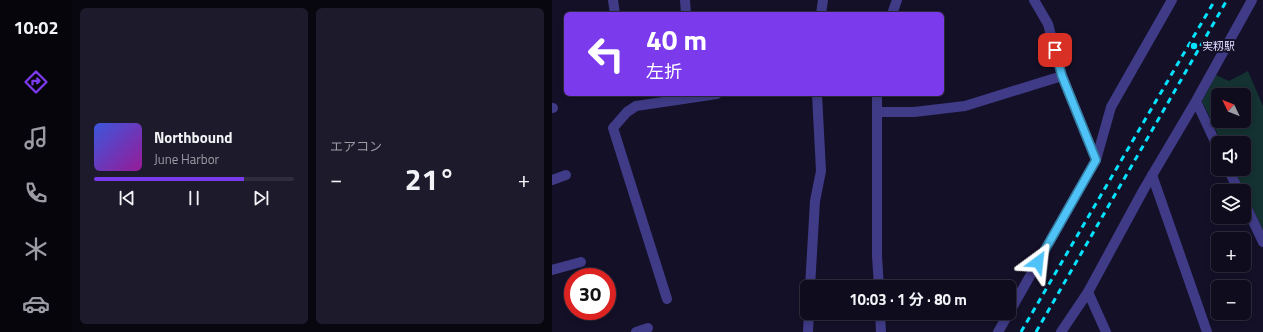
<!DOCTYPE html>
<html lang="ja">
<meta charset="utf-8">
<style>
:root{--surface:#0f0c1e;--page:#1d1a2b;--text:#f1f3f6;--muted:#9b9ba4;--line:#2f2c3c;--accent:#7c3aed}
body{margin:0;font-family:"Titillium Web","Noto Sans JP",sans-serif;background:var(--page);color:var(--text);height:100vh;display:flex;flex-direction:column;font-size:15px;white-space:nowrap}
*{box-sizing:border-box;margin:0}
p{font-size:13px;color:var(--muted)}
.icon{flex:none;width:22px;height:22px;fill:none;stroke:currentColor;stroke-width:2;stroke-linecap:round;stroke-linejoin:round}
.map{position:relative;flex:1;overflow:hidden}
.details{display:flex;flex-direction:column;gap:8px;padding:8px;background:#080710;width:480px}
.details>*{flex:none}
.top-card{position:absolute;left:12px;top:12px;width:380px;height:84px;border-radius:6px;box-shadow:0 2px 6px #0003,0 0 0 1px var(--line);background:#7c3aed;color:#fff;overflow:hidden}
.needle{width:26px;rotate:313deg}
.buttons{position:absolute;left:659px;top:88px;display:grid;gap:8px}
.buttons a{display:grid;place-items:center;width:40px;height:40px;border-radius:6px;background:var(--surface);box-shadow:0 2px 6px #0003,0 0 0 1px var(--line);font-size:20px}
.speed{position:absolute;left:12px;top:268px;display:flex;gap:8px;font-size:20px;font-weight:700;text-align:center}
.speed>*{display:grid;place-content:center;width:52px;height:52px;border-radius:50%;background:var(--surface);box-shadow:0 2px 6px #0003,0 0 0 1px var(--line);line-height:1}
.speed .limit{border:6px solid #d22;background:#fff;color:#111}
.pin{position:absolute;display:grid;place-items:center;width:34px;height:34px;color:#fff;margin:-17px;border-radius:8px;box-shadow:0 2px 6px #0006}
.me{position:absolute;width:44px;margin:-22px;rotate:30deg;stroke-linejoin:round;filter:drop-shadow(0 0 3px #0008)}
.turn{display:flex;align-items:center;gap:14px;height:84px;padding:0 16px;font-size:18px}
.turn .icon{width:52px;height:52px;stroke-width:2.5}
.turn b{display:block;font-size:28px;line-height:34px}
.big{font-size:30px;font-weight:700;line-height:1.1}
.details .widget{flex:1;display:flex;flex-direction:column;justify-content:center;gap:6px;min-width:0;padding:0 14px;border-radius:6px;background:var(--page)}
.song{display:flex;align-items:center;gap:12px}
.cover{width:48px;height:48px;border-radius:6px;background:linear-gradient(135deg,hsl(230 70% 55%),hsl(300 70% 35%))}
.played{height:4px;border-radius:2px;background:linear-gradient(90deg,var(--accent) 75%,var(--line) 75%)}
.keys{display:flex;justify-content:space-around;direction:ltr}
.heat{display:flex;justify-content:space-between;align-items:center;font-size:22px;direction:ltr}
.details .tiles{flex:1;display:grid;gap:8px;grid-template-columns:repeat(2,1fr)}
.trip{position:absolute;left:248px;top:280px;width:216px;height:40px;border-radius:6px;background:var(--surface);box-shadow:0 2px 6px #0003,0 0 0 1px var(--line);font-weight:700;line-height:40px;text-align:center}
main{display:flex;flex:1;min-height:0}
.dock{display:flex;flex-direction:column;width:72px;justify-content:space-around;align-items:center;background:#06050c;color:var(--muted)}
.dock .icon{width:28px;height:28px}
.dock .active{color:var(--accent)}
.dock b{font-size:18px;color:var(--text)}
.map>svg:first-child{display:block}
.green{fill:#133231;fill-rule:evenodd}
.lines{fill:none;stroke-linecap:round;stroke-linejoin:round}
.lane{stroke:#3f3b87;stroke-width:10}
.street{stroke:#3f3b87;stroke-width:10}
.rail{stroke:#05e2fd;stroke-width:3;stroke-dasharray:6 5;stroke-linecap:butt}
.route-casing{stroke:#337fa1;stroke-width:10}
.route{stroke:#4fc3f7;stroke-width:7}
.poi-dot{fill:#05e2fd;stroke:#141028;stroke-width:1.5}
.labels{text-anchor:middle;stroke-width:4;stroke-linejoin:round;paint-order:stroke}
.poi-label{font-size:11px;fill:#dcd8ff;stroke:#141028;text-anchor:start}
</style>
<main>
<nav class="dock">
<b>10:02</b>
<svg class="icon active" aria-label="directions" viewBox="0 0 24 24"><path d="M12 3l9 9-9 9-9-9zM9 14v-3h6M13 9l2 2-2 2"/></svg>
<svg class="icon" aria-label="music" viewBox="0 0 24 24"><path d="M9 18V5l10-2v13"/><circle cx="6" cy="18" r="3"/><circle cx="16" cy="16" r="3"/></svg>
<svg class="icon" aria-label="phone" viewBox="0 0 24 24"><path d="M5 4h4l2 5-3 2q2 4 5 5l2-3 5 2v4C11 20 4 13 5 4z"/></svg>
<svg class="icon" aria-label="climate" viewBox="0 0 24 24"><path d="M12 3v18M4 7l16 10M4 17L20 7"/></svg>
<svg class="icon" aria-label="car" viewBox="0 0 24 24"><path d="M5 17H2v-5l4-1 3-4h7l3 4 3 1v5h-3M9 17h6M6 11h13"/><circle cx="7" cy="17" r="2"/><circle cx="17" cy="17" r="2"/></svg>
</nav>
<section class="details">
<div class="tiles">
<div class="widget">
<div class="song"><i class="cover"></i><div><b>Northbound</b><p>June Harbor</p></div></div>
<div class="played"></div>
<div class="keys"><svg class="icon" aria-label="previous" viewBox="0 0 24 24"><path d="M18 5L8 12l10 7zM5 5v14"/></svg><svg class="icon" aria-label="pause" viewBox="0 0 24 24"><path d="M8 5v14M16 5v14"/></svg><svg class="icon" aria-label="next" viewBox="0 0 24 24"><path d="M6 5l10 7-10 7zM19 5v14"/></svg></div>
</div>
<div class="widget"><p>エアコン</p>
<div class="heat"><a>−</a><b class="big">21°</b><a>+</a></div>
</div>
</div>
</section>
<div class="map">
<svg width="711" height="332" viewBox="0 0 711 332">
<rect width="100%" height="100%" fill="#141028"/>
<path class="green" d="M696,71L711,106V230L682,169H692V143H670L650,101L664,75L677,81ZM666,95H692V121H666Z"/>
<g class="lines">
<path class="lane" d="M61,0L63,14
M133,0L134,14
M482,0L496,24L510,76L544,160
M269,14L271,0
M0,108H1
M326,112H362L413,106L510,76
M600,175L655,332
M0,180L14,175
M0,270L29,262
M258,287L263,201L269,171L265,94
M536,292L554,332
M115,299L61,128L75,112L84,106L165,94
M84,332L96,328
M256,332L257,313"/>
<path class="street" d="M340,14L345,0
M325,94V256L327,287
M644,101L666,148
M676,169L687,191
M692,202L711,242
M328,313L329,332
M457,313L544,160L559,107L620,0
M446,332L457,313
M509,332L536,292L592,189L644,101L700,0"/>
<path class="rail" d="M469,332L663,0
M484,332L675,0"/>
</g>
<g class="lines">
<defs>
<path id="route" d="M486,262L544,160L510,76L503,50"/>
</defs>
<use href="#route" class="route-casing"/>
<use href="#route" class="route"/>
</g>
<circle class="poi-dot" cx="642" cy="46" r="4"/>
<g class="labels">
<g class="poi-label">
<text x="650" y="50">実籾駅</text>
</g>
</g>
</svg>
<div class="buttons">
<a><svg class="needle" viewBox="-14 -14 28 28"><path d="M0-13l5 13h-10z" fill="#e53935"/><path d="M0 13l5-13h-10z" fill="#9b9ba4"/></svg></a>
<a><svg class="icon" aria-label="sound" viewBox="0 0 24 24"><path d="M4 9h4l5-4v14l-5-4H4zM17 9q2 3 0 6"/></svg></a>
<a><svg class="icon" aria-label="layers" viewBox="0 0 24 24"><path d="M12 4l9 5-9 5-9-5zM3 14l9 5 9-5"/></svg></a>
<a>+</a>
<a>−</a>
</div>
<div class="speed"><div class="limit">30</div></div>
<div class="pin" style="left:503px;top:50px;background:#d93025"><svg class="icon" aria-label="arrive" viewBox="0 0 24 24"><path d="M6 21V4h12l-3 4 3 4H6"/></svg></div>
<svg class="me" style="left:486px;top:262px" viewBox="-20 -20 40 40"><path d="M0-17L14 15 0 8-14 15z" fill="#4fc3f7" stroke="#fff" stroke-width="4"/></svg>
<div class="trip">10:03 · 1 分 · 80 m</div>
<div class="top-card">
<div class="turn"><svg class="icon" aria-label="left" viewBox="0 0 24 24"><path d="M17 20v-9H6M10 6l-5 5 5 5"/></svg><div><b>40 m</b>左折</div></div>
</div>
</div>
</main>
